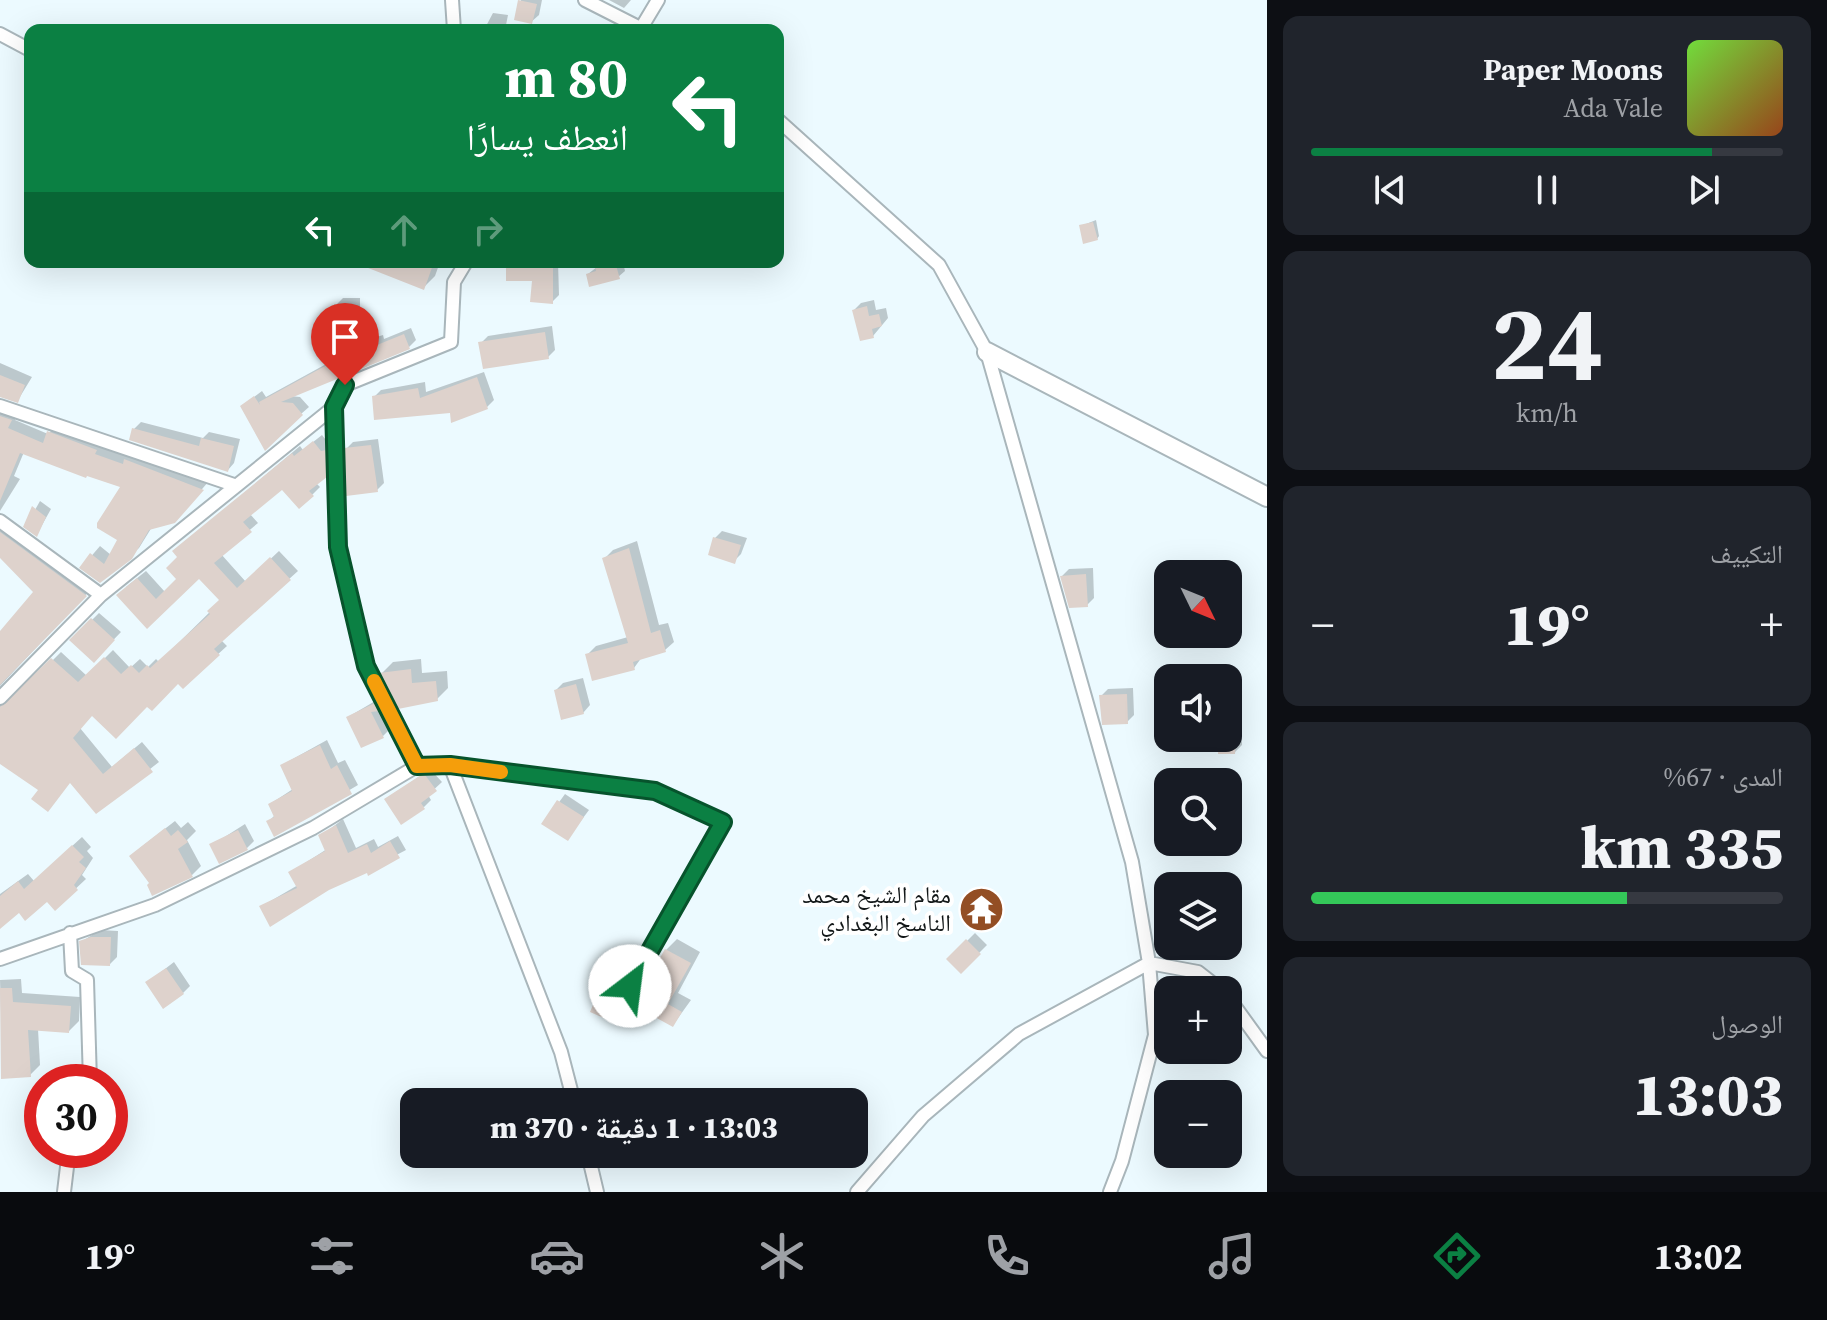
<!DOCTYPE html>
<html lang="ar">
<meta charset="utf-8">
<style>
:root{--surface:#171b24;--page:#20242c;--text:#f1f3f6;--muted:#9ea1a6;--line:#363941;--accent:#0b8043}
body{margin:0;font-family:"Source Serif 4","Noto Naskh Arabic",serif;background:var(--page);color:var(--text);direction:rtl;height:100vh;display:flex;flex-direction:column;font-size:30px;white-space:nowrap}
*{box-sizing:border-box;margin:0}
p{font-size:26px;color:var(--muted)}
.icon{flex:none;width:44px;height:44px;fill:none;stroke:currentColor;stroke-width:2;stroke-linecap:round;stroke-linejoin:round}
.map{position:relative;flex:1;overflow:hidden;direction:ltr}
.side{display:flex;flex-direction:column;gap:16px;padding:16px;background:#0d0f14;width:560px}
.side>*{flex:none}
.top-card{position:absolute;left:24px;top:24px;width:760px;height:244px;border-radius:16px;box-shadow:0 8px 32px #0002;direction:rtl;background:#0b8043;color:#fff;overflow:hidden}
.needle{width:52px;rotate:133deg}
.fabs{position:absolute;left:1154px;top:560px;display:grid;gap:16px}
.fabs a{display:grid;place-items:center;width:88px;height:88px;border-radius:16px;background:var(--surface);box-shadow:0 8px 32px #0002;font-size:40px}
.speed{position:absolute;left:24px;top:1064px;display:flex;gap:16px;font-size:40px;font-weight:700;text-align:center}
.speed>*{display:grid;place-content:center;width:104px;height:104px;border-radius:50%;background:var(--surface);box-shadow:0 8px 32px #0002;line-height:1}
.speed .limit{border:12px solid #d22;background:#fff;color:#111}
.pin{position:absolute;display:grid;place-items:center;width:68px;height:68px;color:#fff;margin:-82px -34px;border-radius:50% 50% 50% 0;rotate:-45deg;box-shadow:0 0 8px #0007}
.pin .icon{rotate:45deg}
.me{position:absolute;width:88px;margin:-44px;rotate:30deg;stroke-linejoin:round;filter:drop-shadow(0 0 6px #0008)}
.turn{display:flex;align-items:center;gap:28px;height:168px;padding:0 24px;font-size:36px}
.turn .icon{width:104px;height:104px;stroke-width:2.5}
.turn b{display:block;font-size:56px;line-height:68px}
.lanes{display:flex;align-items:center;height:76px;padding:0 24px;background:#0003;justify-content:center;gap:40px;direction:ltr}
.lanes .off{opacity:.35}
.big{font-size:60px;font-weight:800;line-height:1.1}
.side .widget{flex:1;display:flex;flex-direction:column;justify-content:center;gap:12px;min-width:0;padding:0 28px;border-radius:16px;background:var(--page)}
.side .dial{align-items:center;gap:0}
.dial b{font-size:104px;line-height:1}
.song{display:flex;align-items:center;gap:24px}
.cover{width:96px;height:96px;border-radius:12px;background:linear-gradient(135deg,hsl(100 70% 55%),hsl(20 70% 35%))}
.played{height:8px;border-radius:4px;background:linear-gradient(90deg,var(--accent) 85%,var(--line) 85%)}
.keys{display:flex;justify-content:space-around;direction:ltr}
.heat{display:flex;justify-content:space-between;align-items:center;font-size:44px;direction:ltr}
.charge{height:12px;border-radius:6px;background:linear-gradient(90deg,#34c759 67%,var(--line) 0)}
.trip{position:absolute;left:400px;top:1088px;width:468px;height:80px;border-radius:16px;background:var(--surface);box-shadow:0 8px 32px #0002;font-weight:800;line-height:80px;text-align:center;direction:rtl}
.tabs{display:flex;height:128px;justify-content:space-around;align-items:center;background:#090b0e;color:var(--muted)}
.tabs .icon{width:56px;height:56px}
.tabs .selected{color:var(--accent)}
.tabs b{font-size:36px;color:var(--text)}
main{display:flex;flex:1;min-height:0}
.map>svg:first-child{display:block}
.shadow{fill:#0003}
.building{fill:#ded2cc}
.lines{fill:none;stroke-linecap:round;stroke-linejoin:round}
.street-casing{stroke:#a9b6bb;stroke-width:16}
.secondary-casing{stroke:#a9b6bb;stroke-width:22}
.street{stroke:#fff;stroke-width:12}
.secondary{stroke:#fff;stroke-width:18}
.route-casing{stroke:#07532c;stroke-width:20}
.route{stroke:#0b8043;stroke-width:14}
.slow{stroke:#f59e0b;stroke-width:14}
.labels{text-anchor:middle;stroke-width:8;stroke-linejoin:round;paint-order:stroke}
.poi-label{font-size:24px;fill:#121718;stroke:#fff;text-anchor:end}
</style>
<main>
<section class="side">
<div class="widget">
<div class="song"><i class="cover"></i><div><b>Paper Moons</b><p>Ada Vale</p></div></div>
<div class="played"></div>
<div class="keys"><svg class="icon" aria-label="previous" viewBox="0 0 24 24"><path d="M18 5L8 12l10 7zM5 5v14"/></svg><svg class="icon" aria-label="pause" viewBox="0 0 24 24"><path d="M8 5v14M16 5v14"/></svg><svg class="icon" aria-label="next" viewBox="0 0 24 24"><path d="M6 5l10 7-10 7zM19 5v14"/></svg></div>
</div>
<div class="widget dial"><b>24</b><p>km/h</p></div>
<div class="widget"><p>التكييف</p>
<div class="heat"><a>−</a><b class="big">19°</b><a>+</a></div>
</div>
<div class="widget"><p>المدى · 67%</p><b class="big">335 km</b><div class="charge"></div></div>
<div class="widget"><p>الوصول</p><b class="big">13:03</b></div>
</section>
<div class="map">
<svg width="1267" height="1192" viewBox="0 0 1267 1192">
<rect width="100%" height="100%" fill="#ecfaff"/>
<path class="shadow" d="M521,0H542L539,15L531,22L516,19Z
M609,0H631L624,8Z
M493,13L508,15L505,30H474L485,28Z
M431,24H445V30H428Z
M1096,220L1099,236L1097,239L1081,226Z
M369,262H440L435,276L424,287Z
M508,262H558L559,295L552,302L534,279Z
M596,262H623L625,271L618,277L588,274L597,267Z
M343,298H360V316L353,323L336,305Z
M874,300L876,310L886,308L888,318L873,336L854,310L861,303Z
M552,326L555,350L548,357L481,343L488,336Z
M411,328L416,340L409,347L290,396L300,397L309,407L285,428L242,406L262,391L266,397L339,357L345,347L383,335L384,339Z
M0,363L32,377L18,400L0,395Z
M484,372L494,400L487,407L452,411L374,397L381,390L425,382L426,392Z
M0,399L1,405L18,412L15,420L48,434L57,425L102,447L130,456L133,453L209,481L178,517L152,527L139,548L100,581L82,567L100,546L111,555L120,539L123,486L24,452L14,476L20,479L0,511Z
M141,422L203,438L209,432L240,439L234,463L228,470L134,429Z
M322,435L329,444L333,443L334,467L316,483L320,487L312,495L283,488L250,514L258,523L221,554L246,582L279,551L298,571L221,640L227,646L183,686L178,681L147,704L93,713L80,728L112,767L142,742L159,762L96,811L71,781L41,789L0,761V694L7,700L16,697L61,652L87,676L113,650L130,668L140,659L148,667L156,659L159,662L222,600L199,576L147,626L126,587L146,571L165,592L179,579L180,557L175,551L300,446L303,450Z
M378,439L384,483L377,490L346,449L353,442Z
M40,501L51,509L37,534L26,526Z
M0,518L93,587L0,686V634L36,592L0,556Z
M722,531L747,538L741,554L734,561L715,538Z
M637,541L659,625L668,623L674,642L665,650L642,657L634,668L588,654L596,646L628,637L604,559L613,550Z
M1093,568L1094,598L1087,605L1062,576L1069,569Z
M99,613L121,632L94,660L72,640Z
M421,659L422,673L447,671L448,688L437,699L382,673L393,662Z
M583,678L590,705L583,713L556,690L563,683Z
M1133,688L1134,715L1127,722L1101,696L1108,689Z
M382,697L385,703L379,708L390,729L383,736L348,717Z
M1228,729L1242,730V745L1235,752L1221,738H1228Z
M327,740L338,763L345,760L358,785L275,834L268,822L275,815L270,804L293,789L282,765Z
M430,769L442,782L428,795L431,800L424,807L387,799Z
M565,794L589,810L568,838L544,823Z
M343,819L356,848L374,839L378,847L398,836L406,850L368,870L262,906L298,885L291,872L327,849L321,836Z
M175,821L181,828L188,822L196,831L187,840L201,866L192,875L151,883L140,848Z
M245,824L254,841L247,848L212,845Z
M82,837L91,847L87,851L93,858L82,875L86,879L55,908L48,900L19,910L0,927V894L28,874L34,881Z
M997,892L1000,918L993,925L975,901L982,894Z
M100,930L118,931L117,957L110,964L81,942Z
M975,933L987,945L961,971L949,959Z
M677,939L700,952L678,993L691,1000L673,1025L636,1004L666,950Z
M174,962L190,986L183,993L148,982Z
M21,979L22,993L80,997L79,1021L69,1031L38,1029L40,1065L30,1075L3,1077L0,980Z
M613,989L623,994L605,1016L597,1002Z"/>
<path class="building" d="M518,0L537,4L532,24L514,20Z
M1093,222L1098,240L1083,244L1079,225Z
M353,262H434L424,290Z
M506,262H553V304L530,302L532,281H506Z
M594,262H615L620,279L589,287L586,274L596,271Z
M334,304H353V325H334Z
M867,306L869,316L879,314L882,326L872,329L874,338L860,341L852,310Z
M545,332L549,359L483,369L478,342Z
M404,334L410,349L281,402L293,403L303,415L265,451L240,406L254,396L260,405L259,402L338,359L336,353L376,341L377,345Z
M0,375L25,385L18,403L0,397Z
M477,377L488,409L451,423L450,413L374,420L372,396L418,388L420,398Z
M0,416L12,420L8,428L43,443L47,431L97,450L95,454L123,464L124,459L204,490L175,523L149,530L132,559L100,583L79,568L90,553L104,564L117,540L97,528V523L120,487L87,476L86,478L20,453L0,501Z
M132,428L199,446L201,438L234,446L228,472L129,440Z
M313,441L321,451L326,450L327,477L309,491L314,496L299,509L282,490L243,522L252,532L214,563L237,588L270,557L291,580L214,649L220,655L183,689L178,684L152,711L147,707L116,739L92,716L73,738L103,774L134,748L153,772L96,814L70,783L48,812L31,799L38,790L0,764V707L51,658L78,682L104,657L121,674L131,665L139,673L147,665L150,668L210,614L207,611L219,600L199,579L147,629L116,595L137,578L156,599L176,579L166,568L177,557L172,551L292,453L294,456Z
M371,445L378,492L346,496L344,448Z
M32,506L46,517L37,537L23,527Z
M0,532L87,596L0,685V631L33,592L0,558Z
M713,537L741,545L735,564L708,555Z
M629,548L651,633L660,630L666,652L633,662L635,670L592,681L585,654L628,643L602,558Z
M1086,574L1088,607L1069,608L1060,576Z
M91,618L115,640L94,663L69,640Z
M411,669L412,683L436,681L438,701L398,709L379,673Z
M576,684L584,714L561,720L554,690Z
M1127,694L1128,724L1102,725L1099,695Z
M375,703L379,711L371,712L384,738L361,748L346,717Z
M1219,738H1236L1235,754H1218Z
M320,745L331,769L337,765L352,794L274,837L266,821L274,817L268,804L292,791L280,765Z
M421,775H425L437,791L421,803L425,809L401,825L384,799Z
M557,800L584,817L568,841L541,824Z
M336,825L348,853L367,844L371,853L390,841L400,858L368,876L367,873L329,890L270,927L259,906L297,888L288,872L325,851L318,835Z
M165,828L171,836L178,830L188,842L178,849L193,877L152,896L147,885L149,883L129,856Z
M238,830L248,850L219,864L209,844Z
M72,845L84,857L79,862L86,868L74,885L78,890L55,911L47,902L25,921L19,913L0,929V896L18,881L24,889Z
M990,898L994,927L976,929L973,901Z
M91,937H111L110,966L81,965L79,941Z
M966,939L981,954L961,974L946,959Z
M665,949L691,963L668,1004L682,1012L673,1027L633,1005Z
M166,968L184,994L163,1009L145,982Z
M0,988H12L13,1002L71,1006L69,1033L28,1030L31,1077L1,1079Z
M604,995L618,1001L606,1019L590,1012L595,1000L600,1003Z"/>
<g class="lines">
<defs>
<path id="street" d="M452,0L454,30
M585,0L644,30
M640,30L658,0
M0,34L30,50
M778,120L939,265L987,352L1132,862L1149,963L1155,1035L1122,1161L1110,1192
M0,406L234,485
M334,407L338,547L366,666L417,766
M0,521L101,595
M0,698L101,595L334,407L345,385L451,342L454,282L466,262
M450,765L561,1052L574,1102
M70,933L72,971L87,980L90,1082
M0,959L155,905L313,828L417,766L450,765L655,791L723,822L630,986
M1228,997L1267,1051
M588,1154L597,1192
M64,1192L69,1150
M857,1192L923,1116L1019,1034L1149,963L1198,972L1221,990"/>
<path id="secondary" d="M987,352L1267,497"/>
</defs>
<use href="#street" class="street-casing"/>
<use href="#secondary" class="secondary-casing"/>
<use href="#street" class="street"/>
<use href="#secondary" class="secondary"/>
</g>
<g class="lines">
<defs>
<path id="route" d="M345,385L334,407L338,547L366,666L417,766L450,765L655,791L723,822L630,986"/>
</defs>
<use href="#route" class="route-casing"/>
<use href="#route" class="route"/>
<path class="slow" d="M374,681L417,766L450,765L501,772"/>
</g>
<defs>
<symbol id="temple-disc" viewBox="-11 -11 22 22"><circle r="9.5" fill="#934e24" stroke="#fff"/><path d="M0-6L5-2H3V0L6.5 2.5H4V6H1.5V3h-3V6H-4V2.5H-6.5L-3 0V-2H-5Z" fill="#fff"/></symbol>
</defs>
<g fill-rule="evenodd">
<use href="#temple-disc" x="956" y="884" width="51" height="51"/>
</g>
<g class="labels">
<g class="poi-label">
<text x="951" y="903">مقام الشيخ محمد<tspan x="951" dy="28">الناسخ البغدادي</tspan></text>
</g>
</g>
</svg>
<div class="fabs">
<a><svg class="needle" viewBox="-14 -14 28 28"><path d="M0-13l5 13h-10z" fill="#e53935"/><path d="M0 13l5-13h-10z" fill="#9ea1a6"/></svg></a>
<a><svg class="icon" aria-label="sound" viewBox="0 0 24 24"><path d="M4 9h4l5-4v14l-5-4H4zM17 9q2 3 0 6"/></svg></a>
<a><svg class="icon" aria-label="search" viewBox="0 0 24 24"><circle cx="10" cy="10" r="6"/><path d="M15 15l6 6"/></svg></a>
<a><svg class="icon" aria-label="layers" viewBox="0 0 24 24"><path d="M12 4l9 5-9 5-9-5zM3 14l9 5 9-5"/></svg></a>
<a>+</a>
<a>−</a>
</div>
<div class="speed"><div class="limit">30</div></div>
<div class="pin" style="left:345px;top:385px;background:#d93025"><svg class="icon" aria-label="arrive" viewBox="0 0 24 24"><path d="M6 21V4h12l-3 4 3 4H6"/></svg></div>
<svg class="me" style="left:630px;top:986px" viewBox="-20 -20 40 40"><circle r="19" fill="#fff"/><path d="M0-13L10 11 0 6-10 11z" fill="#0b8043"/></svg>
<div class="trip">13:03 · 1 دقيقة · 370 m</div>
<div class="top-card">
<div class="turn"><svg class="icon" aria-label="left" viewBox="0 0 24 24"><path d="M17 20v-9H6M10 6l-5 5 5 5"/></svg><div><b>80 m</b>انعطف يسارًا</div></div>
<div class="lanes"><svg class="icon" aria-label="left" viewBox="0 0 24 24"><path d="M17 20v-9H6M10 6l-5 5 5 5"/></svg><svg class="icon off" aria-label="ahead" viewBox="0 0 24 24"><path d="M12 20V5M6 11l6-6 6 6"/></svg><svg class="icon off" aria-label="right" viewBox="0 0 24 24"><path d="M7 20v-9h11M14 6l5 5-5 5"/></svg></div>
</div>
</div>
</main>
<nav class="tabs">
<b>13:02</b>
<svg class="icon selected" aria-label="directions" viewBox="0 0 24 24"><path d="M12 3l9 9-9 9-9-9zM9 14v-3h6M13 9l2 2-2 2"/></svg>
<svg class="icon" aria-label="music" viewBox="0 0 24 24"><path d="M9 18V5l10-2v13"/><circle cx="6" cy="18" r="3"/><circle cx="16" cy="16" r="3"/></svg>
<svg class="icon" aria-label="phone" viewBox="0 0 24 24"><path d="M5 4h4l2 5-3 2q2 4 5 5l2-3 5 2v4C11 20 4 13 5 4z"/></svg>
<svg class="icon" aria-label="climate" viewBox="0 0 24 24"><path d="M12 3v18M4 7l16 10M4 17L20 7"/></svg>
<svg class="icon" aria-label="car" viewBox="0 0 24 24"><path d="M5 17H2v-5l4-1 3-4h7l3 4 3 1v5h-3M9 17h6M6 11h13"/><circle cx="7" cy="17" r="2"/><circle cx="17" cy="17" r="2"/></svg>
<svg class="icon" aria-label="filters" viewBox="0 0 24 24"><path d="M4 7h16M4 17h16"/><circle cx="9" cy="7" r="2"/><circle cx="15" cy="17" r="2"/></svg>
<b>19°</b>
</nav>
